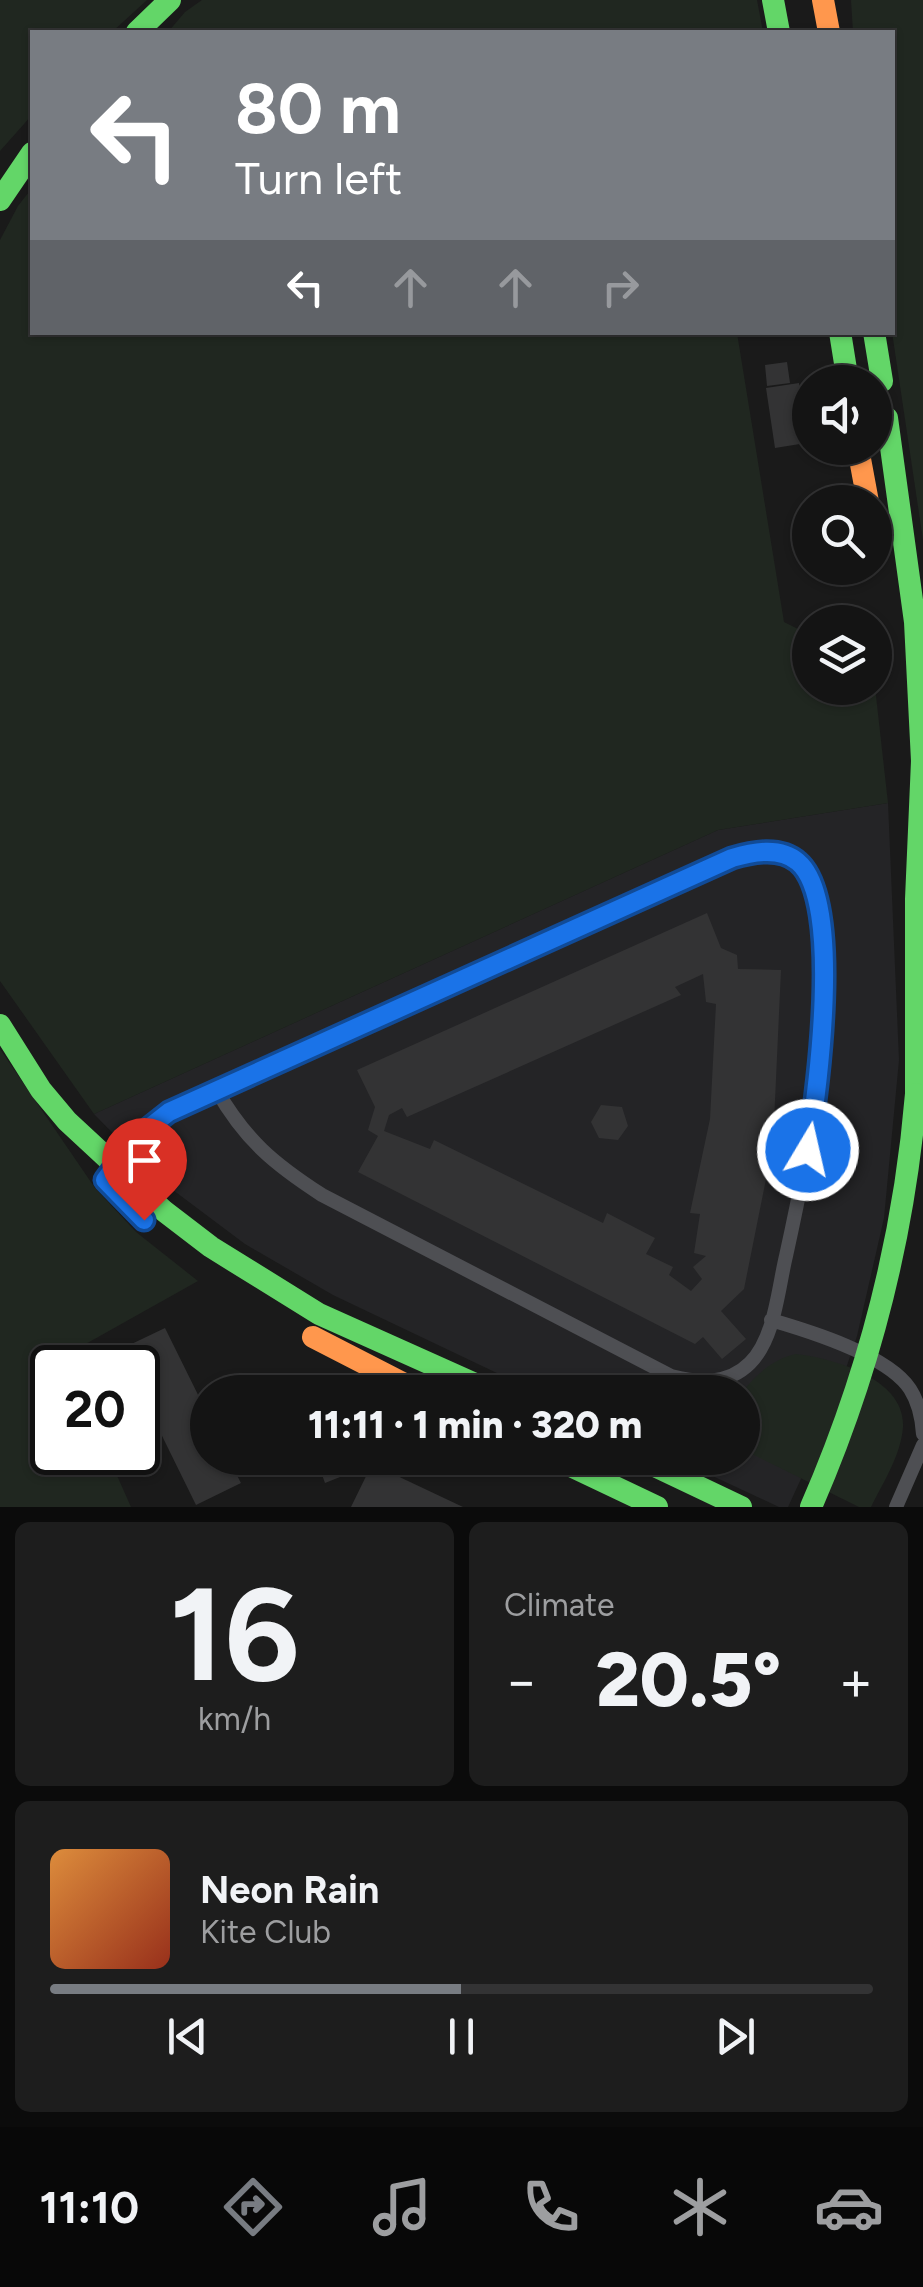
<!DOCTYPE html>
<meta charset="utf-8">
<style>
:root{--surface:#141414;--page:#1d1d1d;--text:#f1f3f6;--muted:#9d9ea0;--line:#333334;--accent:#787c82}
body{margin:0;font-family:Figtree,sans-serif;background:var(--page);color:var(--text);height:100vh;display:flex;flex-direction:column;font-size:38px;white-space:nowrap}
*{box-sizing:border-box;margin:0}
p{font-size:32px;color:var(--muted)}
.icon{flex:none;width:55px;height:55px;fill:none;stroke:currentColor;stroke-width:2;stroke-linecap:round;stroke-linejoin:round}
.map{position:relative;height:1507px;overflow:hidden}
.drawer{display:flex;flex-direction:column;gap:15px;padding:15px;background:#0b0b0b;flex:1}
.drawer>*{flex:none}
.guide{position:absolute;left:30px;top:30px;width:865px;height:305px;border-radius:0px;box-shadow:0 2px 8px #0004,0 0 0 2px var(--line);background:#787c82;color:#fff;overflow:hidden}
.controls{position:absolute;left:792px;top:365px;display:grid;gap:20px}
.controls a{display:grid;place-items:center;width:100px;height:100px;border-radius:50%;background:var(--surface);box-shadow:0 2px 8px #0004,0 0 0 2px var(--line);font-size:50px}
.speed{position:absolute;left:30px;top:1345px;display:flex;gap:20px;font-size:50px;font-weight:700;text-align:center}
.speed>*{display:grid;place-content:center;width:130px;height:130px;border-radius:50%;background:var(--surface);box-shadow:0 2px 8px #0004,0 0 0 2px var(--line);line-height:1}
.speed .limit{border:5px solid #111;border-radius:15px;background:#fff;color:#111}
.pin{position:absolute;display:grid;place-items:center;width:85px;height:85px;color:#fff;margin:-102px -42px;border-radius:50% 50% 50% 0;rotate:-45deg;box-shadow:0 0 10px #0007}
.pin .icon{rotate:45deg}
.me{position:absolute;width:110px;margin:-55px;rotate:9deg;stroke-linejoin:round;filter:drop-shadow(0 0 8px #0008)}
.turn{display:flex;align-items:center;gap:35px;height:210px;padding:0 40px;font-size:45px}
.turn .icon{width:130px;height:130px;stroke-width:2.5}
.turn b{display:block;font-size:70px;line-height:85px}
.lanes{display:flex;align-items:center;height:95px;padding:0 40px;background:#0003;justify-content:center;gap:50px;direction:ltr}
.lanes .off{opacity:.35}
.big{font-size:75px;font-weight:800;line-height:1.1}
.drawer .widget{flex:1;display:flex;flex-direction:column;justify-content:center;gap:15px;min-width:0;padding:0 35px;border-radius:15px;background:var(--page)}
.drawer .dial{align-items:center;gap:0}
.dial b{font-size:130px;line-height:1}
.song{display:flex;align-items:center;gap:30px}
.cover{width:120px;height:120px;border-radius:15px;background:linear-gradient(135deg,hsl(30 70% 55%),hsl(10 70% 35%))}
.played{height:10px;border-radius:5px;background:linear-gradient(90deg,var(--accent) 50%,var(--line) 50%)}
.keys{display:flex;justify-content:space-around;direction:ltr}
.heat{display:flex;justify-content:space-between;align-items:center;font-size:55px;direction:ltr}
.drawer .tiles{flex:1;display:grid;gap:15px;grid-template-columns:1fr 1fr}
.widget:last-child{grid-column:span 2}
.trip{position:absolute;left:190px;top:1375px;width:570px;height:100px;border-radius:50px;background:var(--surface);box-shadow:0 2px 8px #0004,0 0 0 2px var(--line);font-weight:800;line-height:100px;text-align:center}
.dock{display:flex;height:160px;justify-content:space-around;align-items:center;background:#080808;color:var(--muted)}
.dock .icon{width:70px;height:70px}
.dock .current{color:var(--accent)}
.dock b{font-size:45px;color:var(--text)}
.map>svg:first-child{display:block}
.built{fill:#242426}
.green{fill:#202720}
.building{fill:#333334;fill-rule:evenodd}
.lines{fill:none;stroke-linecap:round;stroke-linejoin:round}
.lane{stroke:#4e4f53;stroke-width:14}
.fast{stroke:#63d668;stroke-width:22}
.slow{stroke:#ff974d;stroke-width:22}
.fast-bridge{stroke:#63d668;stroke-width:22}
.route-casing{stroke:#114b97;stroke-width:25}
.route{stroke:#1a73e8;stroke-width:18}
</style>
<div class="map">
<svg width="923" height="1507" viewBox="0 0 923 1507">
<rect width="100%" height="100%" fill="#1a1a1a"/>
<path class="built" d="M888,803L899,1060L884,1218L857,1336L829,1418L788,1507H779L674,1458H742V1392H537L333,1295L245,1244L157,1178L94,1114L718,830Z"/>
<path class="green" d="M0,0H147L112,32H32V115L0,151Z
M202,0H757L763,32H168L185,12Z
M851,0H923V540L892,332V32H853Z
M32,188V332L737,333L784,622L810,635V688L875,687L888,803L718,830L94,1114L0,981V240L18,206Z
M0,1049L95,1188L136,1232L198,1281L66,1355L70,1367L52,1368V1452L107,1453L131,1507H0Z
M796,1354C833,1358 906,1379 903,1427C901,1455 883,1483 871,1507H859L742,1449V1392C757,1374 773,1359 796,1354Z"/>
<path class="building" d="M787,362L790,383L767,386L765,365Z
M799,383L800,393L810,391V430L804,431L806,443L775,448L766,388Z
M707,913L721,948L737,955L738,969L781,970L773,1144L744,1289L721,1311L746,1339L722,1359L703,1337L695,1344L358,1172L378,1136L368,1130L375,1107L357,1070ZM703,974L706,1002L716,1004L710,1119L690,1213L700,1214L694,1253L706,1256L693,1267L702,1279L691,1291L669,1275L673,1267L646,1254L655,1238L607,1213L603,1223L434,1140L430,1149L384,1131L389,1115L402,1108L407,1117L681,995L675,987Z
M601,1105L622,1107L628,1126L618,1140L599,1138L591,1122Z
M165,1328L208,1415V1458H228L241,1483L196,1505L138,1387V1368H128L119,1350Z
M316,1458H333L340,1477L325,1483Z
M372,1464L463,1507H351Z"/>
<g class="lines">
<path class="lane" d="M116,1166L144,1129L185,1103L732,858C752,852 779,846 798,861C814,875 817,905 820,925C832,1037 810,1147 786,1256C778,1289 775,1338 750,1363C728,1385 699,1383 671,1376L322,1195C274,1164 245,1140 216,1089
M771,1320C809,1331 888,1355 910,1389C919,1403 922,1419 923,1434
M896,1507L923,1445"/>
<path class="fast" d="M773,0L779,32
M137,32L170,0
M0,200L32,153
M840,332L848,382
M874,332L882,381
M887,418L915,622L922,761L916,899V1094
M0,1025L41,1090L67,1121L164,1211L211,1247L319,1314L493,1392
M554,1458L657,1507
M638,1458L741,1507"/>
<path class="slow" d="M823,0L829,32
M858,448L868,502
M313,1337L420,1392"/>
<path class="fast-bridge" d="M811,1507C869,1374 904,1239 916,1094"/>
</g>
<g class="lines">
<defs>
<path id="route" d="M144,1220L105,1180L136,1138L169,1112L732,858C752,852 780,846 798,862C844,901 817,1093 808,1150"/>
</defs>
<use href="#route" class="route-casing"/>
<use href="#route" class="route"/>
</g>
</svg>
<div class="controls">
<a><svg class="icon" aria-label="sound" viewBox="0 0 24 24"><path d="M4 9h4l5-4v14l-5-4H4zM17 9q2 3 0 6"/></svg></a>
<a><svg class="icon" aria-label="search" viewBox="0 0 24 24"><circle cx="10" cy="10" r="6"/><path d="M15 15l6 6"/></svg></a>
<a><svg class="icon" aria-label="layers" viewBox="0 0 24 24"><path d="M12 4l9 5-9 5-9-5zM3 14l9 5 9-5"/></svg></a>
</div>
<div class="speed"><div class="limit">20</div></div>
<div class="pin" style="left:144px;top:1220px;background:#d93025"><svg class="icon" aria-label="arrive" viewBox="0 0 24 24"><path d="M6 21V4h12l-3 4 3 4H6"/></svg></div>
<svg class="me" style="left:808px;top:1150px" viewBox="-20 -20 40 40"><circle r="17" fill="#1a73e8" stroke="#fff" stroke-width="3"/><path d="M0-11L8 9 0 5-8 9z" fill="#fff"/></svg>
<div class="trip">11:11 · 1 min · 320 m</div>
<div class="guide">
<div class="turn"><svg class="icon" aria-label="left" viewBox="0 0 24 24"><path d="M17 20v-9H6M10 6l-5 5 5 5"/></svg><div><b>80 m</b>Turn left</div></div>
<div class="lanes"><svg class="icon" aria-label="left" viewBox="0 0 24 24"><path d="M17 20v-9H6M10 6l-5 5 5 5"/></svg><svg class="icon off" aria-label="ahead" viewBox="0 0 24 24"><path d="M12 20V5M6 11l6-6 6 6"/></svg><svg class="icon off" aria-label="ahead" viewBox="0 0 24 24"><path d="M12 20V5M6 11l6-6 6 6"/></svg><svg class="icon off" aria-label="right" viewBox="0 0 24 24"><path d="M7 20v-9h11M14 6l5 5-5 5"/></svg></div>
</div>
</div>
<section class="drawer">
<div class="tiles">
<div class="widget dial"><b>16</b><p>km/h</p></div>
<div class="widget"><p>Climate</p>
<div class="heat"><a>−</a><b class="big">20.5°</b><a>+</a></div>
</div>
<div class="widget">
<div class="song"><i class="cover"></i><div><b>Neon Rain</b><p>Kite Club</p></div></div>
<div class="played"></div>
<div class="keys"><svg class="icon" aria-label="previous" viewBox="0 0 24 24"><path d="M18 5L8 12l10 7zM5 5v14"/></svg><svg class="icon" aria-label="pause" viewBox="0 0 24 24"><path d="M8 5v14M16 5v14"/></svg><svg class="icon" aria-label="next" viewBox="0 0 24 24"><path d="M6 5l10 7-10 7zM19 5v14"/></svg></div>
</div>
</div>
</section>
<nav class="dock">
<b>11:10</b>
<svg class="icon current" aria-label="directions" viewBox="0 0 24 24"><path d="M12 3l9 9-9 9-9-9zM9 14v-3h6M13 9l2 2-2 2"/></svg>
<svg class="icon" aria-label="music" viewBox="0 0 24 24"><path d="M9 18V5l10-2v13"/><circle cx="6" cy="18" r="3"/><circle cx="16" cy="16" r="3"/></svg>
<svg class="icon" aria-label="phone" viewBox="0 0 24 24"><path d="M5 4h4l2 5-3 2q2 4 5 5l2-3 5 2v4C11 20 4 13 5 4z"/></svg>
<svg class="icon" aria-label="climate" viewBox="0 0 24 24"><path d="M12 3v18M4 7l16 10M4 17L20 7"/></svg>
<svg class="icon" aria-label="car" viewBox="0 0 24 24"><path d="M5 17H2v-5l4-1 3-4h7l3 4 3 1v5h-3M9 17h6M6 11h13"/><circle cx="7" cy="17" r="2"/><circle cx="17" cy="17" r="2"/></svg>
</nav>
